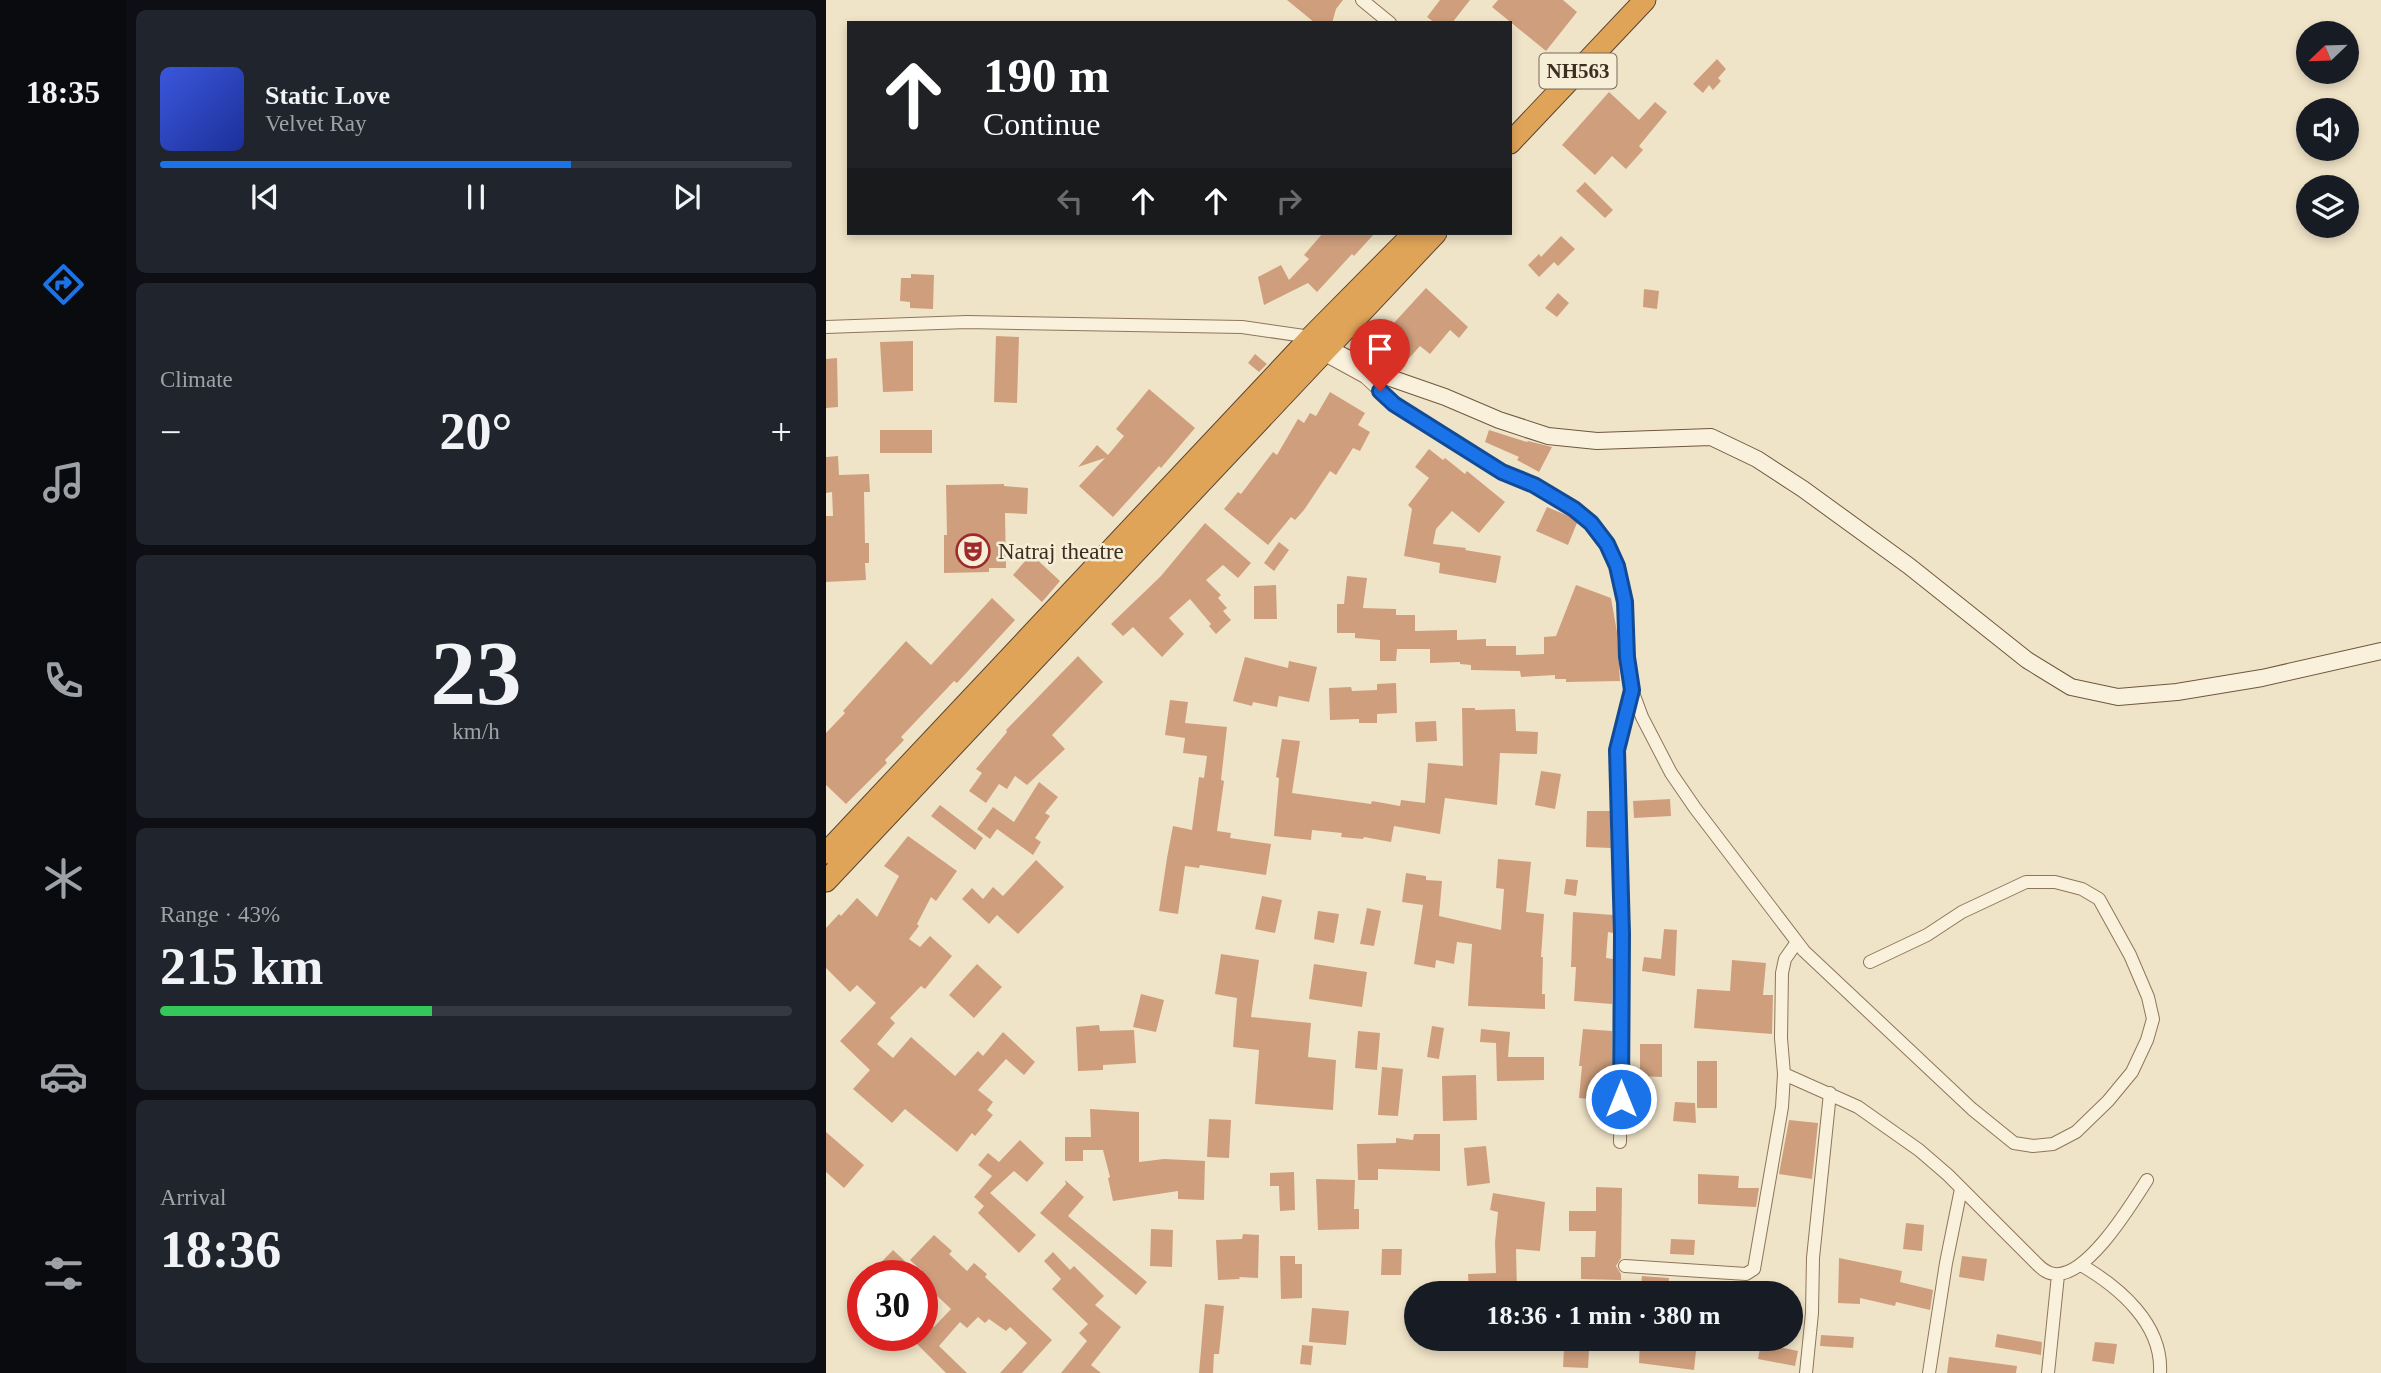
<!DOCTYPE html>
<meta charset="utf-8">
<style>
:root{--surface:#171b24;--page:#20242c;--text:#f1f3f6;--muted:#9ea1a6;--line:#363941;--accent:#1a73e8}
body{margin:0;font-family:"Times New Roman",serif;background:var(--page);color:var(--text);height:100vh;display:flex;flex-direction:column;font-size:26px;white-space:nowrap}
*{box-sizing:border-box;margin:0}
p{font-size:23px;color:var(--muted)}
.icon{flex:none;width:38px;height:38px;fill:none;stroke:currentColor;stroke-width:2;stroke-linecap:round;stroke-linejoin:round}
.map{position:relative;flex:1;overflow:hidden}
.panel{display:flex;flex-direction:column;gap:10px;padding:10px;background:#0d0f14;width:700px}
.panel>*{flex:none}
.hud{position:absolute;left:21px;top:21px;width:665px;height:214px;border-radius:0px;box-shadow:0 4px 10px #0003;background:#202124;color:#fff;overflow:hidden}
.needle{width:46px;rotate:247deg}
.tools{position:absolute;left:1470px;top:21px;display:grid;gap:14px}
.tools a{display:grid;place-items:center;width:63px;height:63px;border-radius:50%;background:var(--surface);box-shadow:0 4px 10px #0003;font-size:35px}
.speed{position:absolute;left:21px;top:1260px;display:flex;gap:14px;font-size:35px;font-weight:700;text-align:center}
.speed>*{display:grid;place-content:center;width:91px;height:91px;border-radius:50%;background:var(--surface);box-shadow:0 4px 10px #0003;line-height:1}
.speed .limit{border:10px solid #d22;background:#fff;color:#111}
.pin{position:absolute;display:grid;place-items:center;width:60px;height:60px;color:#fff;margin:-72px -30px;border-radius:50% 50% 50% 0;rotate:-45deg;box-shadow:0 0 7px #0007}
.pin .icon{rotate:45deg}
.me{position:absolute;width:77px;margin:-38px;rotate:0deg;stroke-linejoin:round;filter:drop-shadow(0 0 5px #0008)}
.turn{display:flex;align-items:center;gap:24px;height:147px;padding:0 21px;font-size:32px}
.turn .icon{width:91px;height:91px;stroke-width:2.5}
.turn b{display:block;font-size:49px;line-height:60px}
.lanes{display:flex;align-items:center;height:66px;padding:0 21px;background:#0003;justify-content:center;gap:35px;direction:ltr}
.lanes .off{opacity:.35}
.big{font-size:52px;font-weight:700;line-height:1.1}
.panel .widget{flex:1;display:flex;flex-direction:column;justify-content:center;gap:10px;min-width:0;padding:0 24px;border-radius:10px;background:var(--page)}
.panel .dial{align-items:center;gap:0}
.dial b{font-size:91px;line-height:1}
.song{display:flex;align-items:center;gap:21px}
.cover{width:84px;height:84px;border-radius:10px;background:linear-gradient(135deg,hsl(230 70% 55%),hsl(230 70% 35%))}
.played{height:7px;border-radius:4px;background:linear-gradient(90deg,var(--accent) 65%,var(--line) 65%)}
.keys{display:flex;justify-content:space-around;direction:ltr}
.heat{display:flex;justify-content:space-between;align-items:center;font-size:38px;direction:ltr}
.charge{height:10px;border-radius:5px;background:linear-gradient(90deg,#34c759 43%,var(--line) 0)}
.trip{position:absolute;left:578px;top:1281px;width:399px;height:70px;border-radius:35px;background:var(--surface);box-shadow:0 4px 10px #0003;font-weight:700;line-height:70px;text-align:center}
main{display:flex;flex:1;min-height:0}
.tabs{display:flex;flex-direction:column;width:126px;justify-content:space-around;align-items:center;background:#090b0e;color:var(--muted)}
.tabs .icon{width:49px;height:49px}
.tabs .selected{color:var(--accent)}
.tabs b{font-size:32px;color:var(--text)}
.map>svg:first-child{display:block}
.building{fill:#cf9f7d}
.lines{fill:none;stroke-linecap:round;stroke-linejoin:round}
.street-casing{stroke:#8d765c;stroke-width:14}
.secondary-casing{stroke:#6f573f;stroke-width:18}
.highway-casing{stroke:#5b4430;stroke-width:23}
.street{stroke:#faf1dc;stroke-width:12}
.secondary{stroke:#faf1dc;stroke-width:16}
.highway{stroke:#e0a458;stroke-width:21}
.route-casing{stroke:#114b97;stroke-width:18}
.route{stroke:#1a73e8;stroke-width:12}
.labels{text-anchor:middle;stroke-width:5;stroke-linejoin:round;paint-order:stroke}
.shield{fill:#f7eed8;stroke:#756857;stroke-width:2}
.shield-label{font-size:21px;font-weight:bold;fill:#3d2e20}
.poi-label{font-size:23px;fill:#3d2e20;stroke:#f7eed8;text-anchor:start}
</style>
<main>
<nav class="tabs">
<b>18:35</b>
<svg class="icon selected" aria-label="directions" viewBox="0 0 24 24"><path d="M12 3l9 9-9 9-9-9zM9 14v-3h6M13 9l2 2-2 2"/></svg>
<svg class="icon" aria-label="music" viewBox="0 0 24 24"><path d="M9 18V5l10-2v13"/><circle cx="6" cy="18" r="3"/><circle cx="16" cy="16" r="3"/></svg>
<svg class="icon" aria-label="phone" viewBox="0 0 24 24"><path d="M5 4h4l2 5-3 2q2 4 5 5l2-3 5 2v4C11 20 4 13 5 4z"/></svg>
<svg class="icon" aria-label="climate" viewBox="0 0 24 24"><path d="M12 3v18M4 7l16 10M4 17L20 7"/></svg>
<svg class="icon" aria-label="car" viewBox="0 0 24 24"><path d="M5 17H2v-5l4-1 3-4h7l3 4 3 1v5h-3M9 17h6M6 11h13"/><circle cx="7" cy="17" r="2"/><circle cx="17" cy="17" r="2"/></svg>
<svg class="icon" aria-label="filters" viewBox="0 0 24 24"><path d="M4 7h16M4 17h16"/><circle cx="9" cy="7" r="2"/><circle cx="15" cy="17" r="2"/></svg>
</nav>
<section class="panel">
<div class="widget">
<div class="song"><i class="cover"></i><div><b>Static Love</b><p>Velvet Ray</p></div></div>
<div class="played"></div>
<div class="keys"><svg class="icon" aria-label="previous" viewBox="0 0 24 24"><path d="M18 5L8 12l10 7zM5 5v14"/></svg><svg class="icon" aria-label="pause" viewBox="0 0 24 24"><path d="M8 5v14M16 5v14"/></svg><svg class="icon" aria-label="next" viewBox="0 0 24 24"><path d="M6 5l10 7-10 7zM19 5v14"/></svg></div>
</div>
<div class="widget"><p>Climate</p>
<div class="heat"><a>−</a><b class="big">20°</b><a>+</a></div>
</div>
<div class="widget dial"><b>23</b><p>km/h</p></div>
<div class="widget"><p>Range · 43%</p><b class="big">215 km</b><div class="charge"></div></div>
<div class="widget"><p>Arrival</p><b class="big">18:36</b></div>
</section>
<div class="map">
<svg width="1555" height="1373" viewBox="0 0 1555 1373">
<rect width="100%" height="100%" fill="#f0e4c8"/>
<path class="building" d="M461,0H517L510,9L506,23H489Z
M614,0H644L626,23H609L601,17Z
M672,0H737L751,12L720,51L666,7Z
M891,59L900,69L892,78L895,81L887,90L883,85L877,93L867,84Z
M783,92L813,120L829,102L841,112L813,146L817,150L800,169L786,156L769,175L736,145Z
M759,182L787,210L779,218L750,191Z
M497,233H549L528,256L526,254L491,292L482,283L438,305L432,277L455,265L463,280L483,259L478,255Z
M735,236L749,249L732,266L728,262L713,277L702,265L713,254L715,257Z
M85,274L108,275L107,309L84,308V302L74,301L75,278H85Z
M600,288L642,327L633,338L624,330L604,354L594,346L576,366L544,349Z
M818,289L833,291L831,309L817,307Z
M732,293L743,303L731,317L719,308Z
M170,336L193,337L191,403L168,402Z
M87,341V391L57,392L54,342Z
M429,354L441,364L433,372L422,363Z
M11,358L12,407L0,408V359Z
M323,389L369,428L335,468L333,466L287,517L253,486L279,458L252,467L271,445L282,455L298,436L290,429Z
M504,392L539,413L532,425L544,432L534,451L527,448L510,475L504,471L478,510L469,520L465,517L442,545L398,509L412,492L415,494L447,452L451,455L472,419L478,423L484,413L490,416Z
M54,430H106V453H54Z
M663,430L701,442L702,441L726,447L713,472L691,460L693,457L659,442Z
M603,449L617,460L619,458L639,474L641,471L679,502L653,533L626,511L610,529L607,544L640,548L639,550L675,556L670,583L613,573L614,563L578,556L586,509L582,505L603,478L589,467Z
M12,456L13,475L43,474L44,492H38L39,543H43V563H39L40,580L0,582V516H7L6,492L0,493V457Z
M178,484V486L202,488L201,514L179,513L180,568H163V572L118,573V535H121L120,485Z
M721,507L745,517L751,523L742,545L710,531Z
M379,523L425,563L412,578L397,565L380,580L395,595L392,598L401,608L397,611L405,620L390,634L383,626L385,624L364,599L343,618L358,634L336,657L307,627L297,636L285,624L335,576Z
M453,542L463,550L448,571L438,563Z
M205,554L234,581L216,602L187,575Z
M521,576L541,578L537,608L570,609V615H589V631L631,630V640L660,639V646H690V655L718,654V637L730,636L750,585L785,598L791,632L794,681L740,682V679H729V675L695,677L694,671L645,670V665L634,664V662L604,663V649H571L570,661H554V640L529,638V633H511V604H518Z
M450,585L451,619H428V586Z
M166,598L189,620L131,683L128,681L75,737L78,740L59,760L61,763L20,804L0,785V733L19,713L17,711L80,641L105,665Z
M252,656L277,682L226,735L239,749L201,785L189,776L181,789L173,784L160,803L143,791L156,773L150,769L181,732L180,730Z
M419,657L462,668L463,661L491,667L483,702L453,696L451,707L427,702L426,706L407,701Z
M570,683L571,713L551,714V723H533V719L504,720L503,688L525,687L526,691L551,690V684Z
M344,700L362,702L359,723L401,727L395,780L398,781L391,831L405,833L404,838L445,844L440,875L374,865L373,868L359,866L352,914L333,911L341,858L347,826L366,830L373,777L378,778L381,756L357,753L359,738L339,735Z
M636,708H649V710L689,709L690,731L712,732L711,754L674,753L671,805L619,798L614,834L568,826L565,842L538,837L537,839L515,837L516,833L486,830L485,840L448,836L453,778L450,777L456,739L474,741L466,793L545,804L546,801L574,806L575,800L599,803L602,763L637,766Z
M610,721L611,741L590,742L589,722Z
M715,771L735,774L729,809L709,805Z
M213,782L232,797L219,813L224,816L209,838L215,842L207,855L171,829L164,839L151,829L167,807L188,822Z
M844,799L845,816L808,818L807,801Z
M114,805L157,838L149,850L105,816Z
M761,811H784L785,848L760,847Z
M82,836L131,871L110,901L105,897L91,924L93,926L83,939L94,947L104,936L126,956L99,989L95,986L64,1018L69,1023L51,1044L67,1058L85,1037L129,1076L152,1051L157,1056L177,1032L209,1062L198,1075L180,1059L152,1090L167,1102L161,1110L167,1115L149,1136L146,1133L131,1152L79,1109L66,1123L27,1089L44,1070L14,1041L50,1003L31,985L24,992L0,968V928L13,914L15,916L31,898L51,917L73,876L58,866Z
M672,859L705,862L700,912L718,914L715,957H717L716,994H719V1009L642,1006L646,944L631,942L628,964L610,960L609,968L588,964L597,905L576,902L580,873L600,876V880L616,881L613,916L675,930L678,889L670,888Z
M210,860L238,887L192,934L171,915L163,924L136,899L146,888L157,899L167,887L177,896Z
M740,879L752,880L750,896L738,894Z
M436,896L456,900L449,933L429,929Z
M541,908L555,911L548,946L534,944Z
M492,911L513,914L508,943L488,939Z
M747,912L787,915V933L782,932L780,958L787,959L786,1004L748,1001L750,967H745Z
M838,929L851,930L849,976L816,971L818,957L835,959Z
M395,954L433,960L425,1017L485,1023L482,1057L510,1060L507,1110L429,1104L433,1050L407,1047L411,998L389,994Z
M906,960L940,963L937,995H947L946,1034L868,1028L871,989L904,991Z
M151,964L176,987L148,1018L123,995Z
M488,964L541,972L536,1007L483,999Z
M315,994L338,1000L330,1032L307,1027Z
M273,1025L274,1031L308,1030L310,1063L277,1065V1070L252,1071L250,1027Z
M606,1026L618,1028L613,1059L601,1057Z
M655,1029L684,1032L682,1057H718V1080L671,1081L670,1043L654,1042Z
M757,1029L786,1031V1101L753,1098L756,1066H753Z
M532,1031L554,1033L551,1070L529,1068Z
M814,1044H836V1077L814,1076Z
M871,1061H891V1108H871Z
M556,1067L577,1069L572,1116L552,1115Z
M650,1075L651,1120L617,1121L616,1076Z
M849,1102L869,1103L870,1123L847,1121Z
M264,1109L313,1112V1162L338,1159L379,1161L378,1200L352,1199V1191L287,1201L282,1178L284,1177L277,1150H257V1161H239V1137H265Z
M383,1119L405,1120L403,1158L381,1157Z
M963,1120L992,1123L986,1179L953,1174Z
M0,1132L38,1165L18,1188L0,1172Z
M588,1134H614V1171L552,1169V1180H532L531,1144L570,1143V1138L587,1140Z
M194,1140L218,1163L201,1182L188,1171L164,1193L210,1235L193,1253L152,1213L158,1206L148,1197L166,1176L152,1165L162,1153L173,1162Z
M660,1146L664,1183L641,1186L638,1148Z
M468,1172L469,1210L454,1211L453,1186H444V1173Z
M872,1174L913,1176L912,1188H933L930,1207L872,1204Z
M490,1179L529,1180L528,1209H533V1229L492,1230Z
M239,1180L258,1197L242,1216L321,1282L310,1295L214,1213L240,1184Z
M770,1187L796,1188L795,1258L790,1266L795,1274V1280L755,1279V1257H769L770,1231H743V1211H770Z
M667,1193L719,1202L714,1251L690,1249L691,1293H643L642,1274L670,1273L669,1242L672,1212L664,1210Z
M1080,1223L1098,1225L1096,1251L1077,1249Z
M325,1229L347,1230L346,1267L324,1266Z
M417,1234L433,1235L432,1278L413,1277L414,1279L392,1280L390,1240L416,1239Z
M108,1235L126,1251L123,1254L141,1271L148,1263L161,1274L159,1277L226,1340L196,1373H174L201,1343L184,1327L180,1331L163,1319L159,1323L152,1317L141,1328L134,1322L113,1346L141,1373H120L82,1335H96V1316L108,1327L125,1309L108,1293L96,1305V1271L84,1260Z
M845,1239L869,1240L868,1255L844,1254Z
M556,1249H576L575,1275H555Z
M67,1250L81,1263L69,1276H42Z
M227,1252L244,1270L248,1266L278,1296L269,1305L295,1327L265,1365L275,1373H235L261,1341L253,1333L262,1324L226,1289L235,1279L218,1261Z
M454,1256H469V1264H476V1298L455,1299Z
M1136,1256L1161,1259L1158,1281L1133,1277Z
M1013,1258L1076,1271L1074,1282L1107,1290L1104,1310L1070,1302L1069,1306L1034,1298V1304L1012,1303Z
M816,1276L843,1278L842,1293H814Z
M37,1282V1310L25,1299V1294Z
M379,1304L398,1306L393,1354H388L387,1373H373Z
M486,1308L523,1311L520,1345L483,1342Z
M1171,1334L1216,1342L1215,1355L1169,1347Z
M995,1335L1028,1337L1027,1348L994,1346Z
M814,1339H868L867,1351H870L868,1370L813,1363Z
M1269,1342L1291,1344L1288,1364L1266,1361Z
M935,1343L972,1351L969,1366L932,1359Z
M476,1345L487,1346L485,1365L474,1364Z
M738,1349L763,1350L762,1368L737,1367Z
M1123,1357L1191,1366L1190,1373H1121Z"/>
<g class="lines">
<defs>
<path id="street" d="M536,0L564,23
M0,327L141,322L416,327L485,337
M497,354L539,377L568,404L676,472L708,485L748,509L765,523L781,544L791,566L799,602L801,657L806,690L816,717L845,773L869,808L978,951L1146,1109L1188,1143L1207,1146L1227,1144L1250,1132L1282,1101L1306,1072L1321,1040L1327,1019L1322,997L1304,955L1273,899L1256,889L1229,882H1200L1136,912L1101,935L1044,962
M958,1074L1032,1107L1093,1150L1122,1175L1210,1263C1215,1268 1220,1273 1228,1274C1261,1278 1305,1205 1321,1180
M794,1142L796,934L791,749L805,690
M1255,1265C1293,1287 1337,1324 1334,1373
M799,1266L920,1274L928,1269L956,1107L958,1074L955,1038L956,973L959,959L971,942
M980,1373L986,1313L987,1258L1004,1093
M1103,1373L1120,1263L1135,1189
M1222,1373L1232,1275"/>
<path id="secondary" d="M492,343L550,373L619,397L673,420L722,436L771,441L885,437L931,459L977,489L1083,566L1201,660L1245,687L1292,697L1351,692L1436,678L1555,651"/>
<path id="highway" d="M684,143L819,0
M0,853L485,337L588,233
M0,881L610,233"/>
</defs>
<use href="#street" class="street-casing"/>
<use href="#secondary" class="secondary-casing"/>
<use href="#highway" class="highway-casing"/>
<use href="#street" class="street"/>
<use href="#secondary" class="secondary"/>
<use href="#highway" class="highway"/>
</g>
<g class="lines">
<defs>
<path id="route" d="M554,391L568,404L676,472L708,485L748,509L765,523L781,544L791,566L799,602L801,657L806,690L791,750L796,934L795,1099"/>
</defs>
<use href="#route" class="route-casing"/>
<use href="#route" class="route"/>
</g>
<defs>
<symbol id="theatre-ring" viewBox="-11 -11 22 22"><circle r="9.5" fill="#f7eed8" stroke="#9e2a2b" stroke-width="1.5"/><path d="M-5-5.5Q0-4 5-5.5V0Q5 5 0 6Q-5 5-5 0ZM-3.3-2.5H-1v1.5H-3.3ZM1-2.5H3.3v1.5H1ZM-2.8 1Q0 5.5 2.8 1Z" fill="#9e2a2b"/></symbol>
</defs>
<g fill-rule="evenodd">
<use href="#theatre-ring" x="128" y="532" width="38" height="38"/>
</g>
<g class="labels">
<rect class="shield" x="713.5" y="53.5" width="77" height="35" rx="5"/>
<g class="shield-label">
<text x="752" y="78">NH563</text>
</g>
<g class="poi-label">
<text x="172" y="559">Natraj theatre</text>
</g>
</g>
</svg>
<div class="tools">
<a><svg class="needle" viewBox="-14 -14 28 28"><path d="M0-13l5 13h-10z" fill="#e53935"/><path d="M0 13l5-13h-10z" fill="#9ea1a6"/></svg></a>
<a><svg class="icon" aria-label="sound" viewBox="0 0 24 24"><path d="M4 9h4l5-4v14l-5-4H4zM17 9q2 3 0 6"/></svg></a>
<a><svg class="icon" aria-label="layers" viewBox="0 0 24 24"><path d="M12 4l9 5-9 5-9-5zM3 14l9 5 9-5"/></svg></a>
</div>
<div class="speed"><div class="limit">30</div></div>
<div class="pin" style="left:554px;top:391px;background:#d93025"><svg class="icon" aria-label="arrive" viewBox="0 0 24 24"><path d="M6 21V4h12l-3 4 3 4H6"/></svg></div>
<svg class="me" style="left:795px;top:1099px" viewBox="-20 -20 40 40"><circle r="17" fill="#1a73e8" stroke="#fff" stroke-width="3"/><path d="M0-11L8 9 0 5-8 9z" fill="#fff"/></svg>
<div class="trip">18:36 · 1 min · 380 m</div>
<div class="hud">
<div class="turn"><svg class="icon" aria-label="ahead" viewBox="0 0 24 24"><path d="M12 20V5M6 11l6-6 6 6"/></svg><div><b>190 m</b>Continue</div></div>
<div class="lanes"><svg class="icon off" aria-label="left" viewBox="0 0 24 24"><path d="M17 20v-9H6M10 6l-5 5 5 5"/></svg><svg class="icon" aria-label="ahead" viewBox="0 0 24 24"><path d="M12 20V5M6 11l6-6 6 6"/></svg><svg class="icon" aria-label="ahead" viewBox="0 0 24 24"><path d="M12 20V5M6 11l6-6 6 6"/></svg><svg class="icon off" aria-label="right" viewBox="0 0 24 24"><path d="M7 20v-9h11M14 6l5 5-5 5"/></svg></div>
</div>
</div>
</main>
